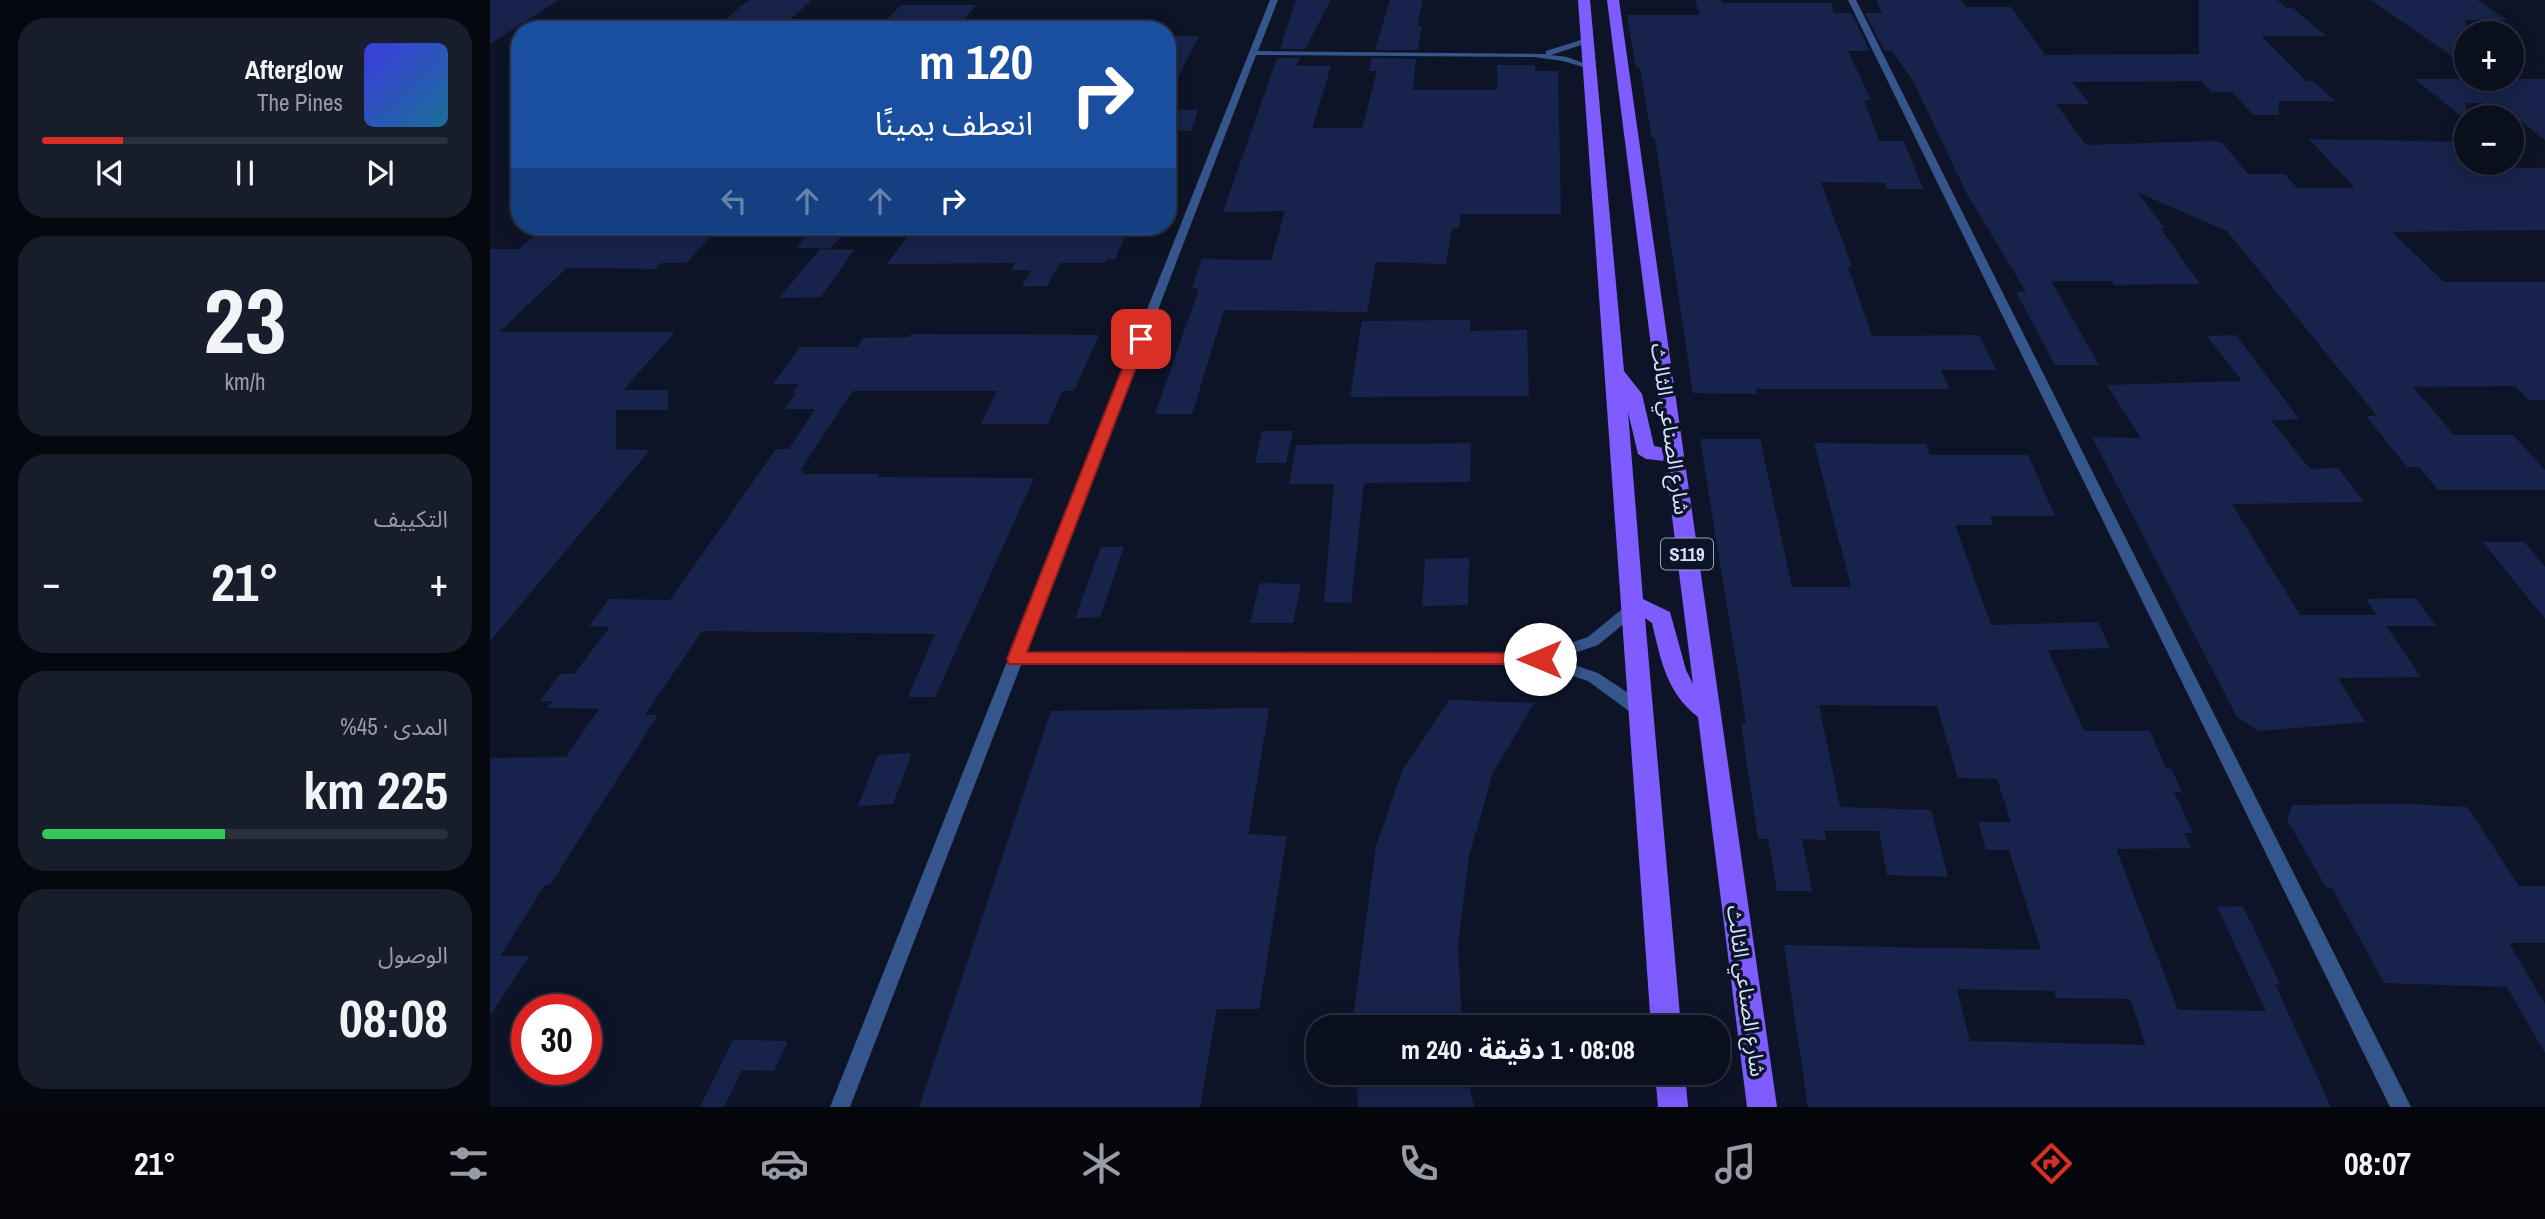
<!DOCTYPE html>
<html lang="ar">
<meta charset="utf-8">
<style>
:root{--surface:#0a0f1e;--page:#181d2b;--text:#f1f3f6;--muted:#999ca4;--line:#2a2f3c;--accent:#d93025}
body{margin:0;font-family:"Archivo Narrow","Noto Sans Arabic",sans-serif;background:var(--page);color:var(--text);direction:rtl;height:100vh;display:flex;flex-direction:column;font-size:26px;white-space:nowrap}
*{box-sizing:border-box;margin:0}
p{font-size:23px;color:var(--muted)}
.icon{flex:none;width:38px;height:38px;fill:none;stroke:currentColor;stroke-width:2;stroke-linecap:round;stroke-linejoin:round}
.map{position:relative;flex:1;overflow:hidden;direction:ltr}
.details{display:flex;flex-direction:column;gap:18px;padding:18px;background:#060810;width:490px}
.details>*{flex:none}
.guide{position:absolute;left:21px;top:21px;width:665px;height:214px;border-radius:28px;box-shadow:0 4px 18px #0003,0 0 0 2px var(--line);direction:rtl;background:#1a4fa0;color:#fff;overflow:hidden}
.controls{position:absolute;left:1964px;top:21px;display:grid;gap:14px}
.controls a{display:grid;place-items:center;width:70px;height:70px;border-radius:50%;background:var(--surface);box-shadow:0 4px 18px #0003,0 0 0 2px var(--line);font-size:35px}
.speed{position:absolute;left:21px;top:994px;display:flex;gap:14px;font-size:35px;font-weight:700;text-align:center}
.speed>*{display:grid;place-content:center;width:91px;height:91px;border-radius:50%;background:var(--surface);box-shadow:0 4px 18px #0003,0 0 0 2px var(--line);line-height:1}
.speed .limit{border:10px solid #d22;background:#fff;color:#111}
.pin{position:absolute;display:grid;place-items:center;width:60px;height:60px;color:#fff;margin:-30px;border-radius:14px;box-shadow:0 4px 10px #0006}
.me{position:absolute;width:77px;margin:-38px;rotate:270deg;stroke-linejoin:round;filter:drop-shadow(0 0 5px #0008)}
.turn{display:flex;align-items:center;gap:24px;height:147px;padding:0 28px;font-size:32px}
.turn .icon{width:91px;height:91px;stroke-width:2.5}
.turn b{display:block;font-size:49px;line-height:60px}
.lanes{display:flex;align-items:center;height:66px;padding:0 28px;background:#0003;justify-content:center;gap:35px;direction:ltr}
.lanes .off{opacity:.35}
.big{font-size:52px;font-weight:700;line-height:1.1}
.details .card{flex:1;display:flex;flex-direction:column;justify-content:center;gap:10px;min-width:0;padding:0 24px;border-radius:28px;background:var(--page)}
.details .dial{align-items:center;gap:0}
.dial b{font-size:91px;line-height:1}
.song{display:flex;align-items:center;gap:21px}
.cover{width:84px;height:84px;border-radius:10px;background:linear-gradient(135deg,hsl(240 70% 55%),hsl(200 70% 35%))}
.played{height:7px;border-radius:4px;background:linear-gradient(90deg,var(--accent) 20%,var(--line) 20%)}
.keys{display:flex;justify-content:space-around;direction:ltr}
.heat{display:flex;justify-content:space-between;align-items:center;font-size:38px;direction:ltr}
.charge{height:10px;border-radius:5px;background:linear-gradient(90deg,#34c759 45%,var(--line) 0)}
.trip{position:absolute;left:816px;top:1015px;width:424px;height:70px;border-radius:28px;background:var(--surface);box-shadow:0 4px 18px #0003,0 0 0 2px var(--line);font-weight:700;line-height:70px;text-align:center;direction:rtl}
.tabs{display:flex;height:112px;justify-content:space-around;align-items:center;background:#04060c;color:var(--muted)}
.tabs .icon{width:49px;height:49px}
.tabs .current{color:var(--accent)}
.tabs b{font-size:32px;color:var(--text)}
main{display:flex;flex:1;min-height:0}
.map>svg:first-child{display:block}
.building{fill:#18234b;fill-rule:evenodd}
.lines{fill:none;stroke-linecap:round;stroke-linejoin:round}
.street{fill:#35558b;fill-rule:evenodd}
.primary{fill:#7e5cff;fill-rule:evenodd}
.route{fill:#d93025;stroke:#8d1f18;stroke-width:2}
.labels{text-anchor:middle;stroke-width:7;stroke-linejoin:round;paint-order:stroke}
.shield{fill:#0e1428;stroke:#99a4be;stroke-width:2}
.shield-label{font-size:19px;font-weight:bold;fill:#d5e2ff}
.street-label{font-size:21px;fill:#d5e2ff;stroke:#0e1428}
</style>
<main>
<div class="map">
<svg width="2055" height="1107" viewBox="0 0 2055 1107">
<rect width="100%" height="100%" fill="#0e1428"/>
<path class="building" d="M0,0H69L0,44Z
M259,0H322L289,30H222Z
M806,0H841L815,49H790Z
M900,0H933L927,26H932L928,50H885Z
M1205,0H1231L1232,3H1341L1344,13H1361L1380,51H1358L1381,100H1374L1389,141H1414L1433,189H1397L1395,183L1331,182L1362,267H1358L1382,336L1489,335L1506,370H1451L1459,389H1266L1267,394L1203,393L1165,138H1162L1150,68H1146L1137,15H1210Z
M1386,0H1471L1476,7H1521L1555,55L1709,54V0H1787L1797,8H1803L1836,36H1771L1816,81H1823L1845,101H1789V115H1764L1742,92H1722L1712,81L1582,82L1600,104H1566L1596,145L1724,141L1733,144L1758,174H1795L1807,188H1865L1819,139L1976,142V167L2055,168V230L1902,232L1954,282H2055V400H2039L2025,386L1923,387L1964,435H2023L2055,470V490H1948L1929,467H1917L1876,416H1887L1737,231L1647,192L1675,228H1670L1710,284L1624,285L1622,281H1561L1609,365H1565L1526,292H1536L1477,194L1423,81L1402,51H1395L1375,13H1392Z
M1881,0H1987L2017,20H1976V66Z
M411,5H486L466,30L388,29Z
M677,36H709L677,99Z
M787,58H810L806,66H841L822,128H872L887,71H879L882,58L926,59L923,90H1007V65H1045V71H1068L1071,214H971L969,228H962L956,264L886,262L877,312L734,310L702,414H665L709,289L702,288L712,259L781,260L795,211L733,212Z
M1925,79H2055V140L2008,103H1976V120Z
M677,110H708L701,131H677Z
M425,226H640L625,259H617L615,263H570L557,286H532L541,270H521L525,263L397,264Z
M324,227H359L341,248H307Z
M51,230L226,231L196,263H171L165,269L77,268L9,332H185L133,390H178V410H126V449L160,450L0,641V249H29Z
M330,249L364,250L331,297L289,298Z
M980,320V331L1037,330L1039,396L860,397L872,321Z
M421,334L609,335L584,391H572L558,424H491L507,391H363L310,471H314L312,474H389L387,477L544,478L445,697H418L445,634L212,631L155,715H168L60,885H55L10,956H39L0,1016V758L76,757L109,709L57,708L63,701H50L70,674H84L120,627L99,626L119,599L180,600L286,449H299L325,409H295L306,393L302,394L308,384H283L310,347H368L373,338L419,337Z
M1746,335L1809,419L1781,420L1820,469L1848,468L1874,502L1742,504L1810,615H1887L1876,599L1925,598L1946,626H1896L1931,677L1848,678L1875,722L1769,731L1747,717L1602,437L1651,438L1617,385L1752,381L1717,336Z
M772,431H803L796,463H765Z
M1210,439H1270L1302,587H1361L1324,443L1436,444L1440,455H1538L1565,516H1500L1503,525H1465L1501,625L1608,622L1620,648L1558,650L1594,731H1660L1676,769L1681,768L1692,792H1684L1703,833H1694L1701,848L1626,849L1688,1010L1776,1011L1727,907L1753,906L1790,984H1785L1841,1107H1318L1294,945L1551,950L1519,850H1496L1488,822H1521L1507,779L1468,778L1447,706L1329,705L1350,807L1441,810L1458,877L1397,875L1389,831H1334L1336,840L1312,839L1322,891H1287L1278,839H1268L1251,723H1256ZM1467,989L1564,991L1566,998L1640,999L1656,1045L1480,1041Z
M981,443L980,482L874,483L861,603L834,602L844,484H799L806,445Z
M1993,542H2034L2055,567V619Z
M611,547H634L610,617L585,618Z
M979,558L978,605L932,606L935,559Z
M770,583L811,584L803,623H760Z
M959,700L1044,703L1003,773L979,856L968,945L972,1027H862L886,846L913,769Z
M779,708L758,834L797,836L769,1009H727L710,1107H429L561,711Z
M422,753L403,804L368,806L388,755Z
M1916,804L1977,807L2029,886H2055V943H2019L2055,1004V1053L2017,987L1894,983L1842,888L1836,887L1797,820L1802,805Z
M243,1040L298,1041L284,1071L252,1070L234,1107H210Z
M866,1073H976L984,1107H868Z"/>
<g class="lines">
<path class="street" d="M780,0H788L768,51L1056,54V51L1097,38L1101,40L1100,42L1061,55L1077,57L1104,67L1100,69L1073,61L1044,57L766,55L536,653H1050L1098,637L1137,605H1147L1149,609L1147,613L1108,645L1067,659L1108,673L1155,704L1157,709L1155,714L1149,716L1143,714L1098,681L1048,665H531L360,1107H340Z
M1358,0H1366L1921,1107H1900Z"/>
<path class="primary" d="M1088,0H1100L1134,371L1152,394L1164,446L1174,448L1117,0H1129L1287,1107H1257L1208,717C1176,692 1171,660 1162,623L1155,618L1191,1027H1161ZM1138,412L1148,454L1156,459L1175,461L1203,684L1196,670L1180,612L1153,599Z
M1165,1073H1195L1198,1107H1168Z"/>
</g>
<path class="route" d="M651,335L657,339L537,652L1050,653L1058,659L1056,664H519L517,659L644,339Z"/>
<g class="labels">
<rect class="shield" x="1171" y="538.5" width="52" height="31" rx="5"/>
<g class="shield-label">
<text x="1197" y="561">S119</text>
</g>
<g class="street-label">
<text transform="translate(1180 429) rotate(82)" y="7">شارع الصناعي الثالث</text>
<text transform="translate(1256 991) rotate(82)" y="7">شارع الصناعي الثالث</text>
</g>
</g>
</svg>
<div class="controls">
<a>+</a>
<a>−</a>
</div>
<div class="speed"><div class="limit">30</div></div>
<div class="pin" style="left:651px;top:339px;background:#d93025"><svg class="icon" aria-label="arrive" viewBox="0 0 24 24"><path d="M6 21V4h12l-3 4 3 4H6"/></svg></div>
<svg class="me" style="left:1050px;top:659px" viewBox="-20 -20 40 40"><circle r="19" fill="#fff"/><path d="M0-13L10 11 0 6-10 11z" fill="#d93025"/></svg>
<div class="trip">08:08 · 1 دقيقة · 240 m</div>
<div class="guide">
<div class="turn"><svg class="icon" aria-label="right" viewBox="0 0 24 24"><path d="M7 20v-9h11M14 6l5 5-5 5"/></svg><div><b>120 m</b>انعطف يمينًا</div></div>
<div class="lanes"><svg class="icon off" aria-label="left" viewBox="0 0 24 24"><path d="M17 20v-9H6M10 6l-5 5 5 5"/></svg><svg class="icon off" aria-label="ahead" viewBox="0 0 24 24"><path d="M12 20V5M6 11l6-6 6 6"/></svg><svg class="icon off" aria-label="ahead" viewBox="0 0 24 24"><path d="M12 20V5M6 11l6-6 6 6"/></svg><svg class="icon" aria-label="right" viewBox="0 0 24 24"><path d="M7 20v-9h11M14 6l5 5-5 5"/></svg></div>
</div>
</div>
<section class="details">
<div class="card">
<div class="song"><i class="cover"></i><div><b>Afterglow</b><p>The Pines</p></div></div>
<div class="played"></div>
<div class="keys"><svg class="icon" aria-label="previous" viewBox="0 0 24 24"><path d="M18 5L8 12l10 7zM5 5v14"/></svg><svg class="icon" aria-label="pause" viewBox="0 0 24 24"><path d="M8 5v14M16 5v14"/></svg><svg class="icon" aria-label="next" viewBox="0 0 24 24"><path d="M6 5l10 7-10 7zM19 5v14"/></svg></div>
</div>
<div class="card dial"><b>23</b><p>km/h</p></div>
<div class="card"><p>التكييف</p>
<div class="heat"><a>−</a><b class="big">21°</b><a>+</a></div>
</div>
<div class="card"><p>المدى · 45%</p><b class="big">225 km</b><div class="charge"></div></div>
<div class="card"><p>الوصول</p><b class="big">08:08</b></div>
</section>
</main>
<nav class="tabs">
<b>08:07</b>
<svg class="icon current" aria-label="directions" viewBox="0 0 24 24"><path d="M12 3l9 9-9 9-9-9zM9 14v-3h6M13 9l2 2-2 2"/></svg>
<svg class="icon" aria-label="music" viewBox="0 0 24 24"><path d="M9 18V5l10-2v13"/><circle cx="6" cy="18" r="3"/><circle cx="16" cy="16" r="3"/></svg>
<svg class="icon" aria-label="phone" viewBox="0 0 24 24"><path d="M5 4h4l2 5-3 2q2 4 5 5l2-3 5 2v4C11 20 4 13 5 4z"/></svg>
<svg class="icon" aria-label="climate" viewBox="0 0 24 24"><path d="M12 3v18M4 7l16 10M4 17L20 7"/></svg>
<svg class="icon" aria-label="car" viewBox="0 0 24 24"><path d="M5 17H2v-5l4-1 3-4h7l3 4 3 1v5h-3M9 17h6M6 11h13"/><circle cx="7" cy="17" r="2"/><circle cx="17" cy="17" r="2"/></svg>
<svg class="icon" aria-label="filters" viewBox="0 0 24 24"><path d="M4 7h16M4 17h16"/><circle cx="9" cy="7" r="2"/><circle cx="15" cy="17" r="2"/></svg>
<b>21°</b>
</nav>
